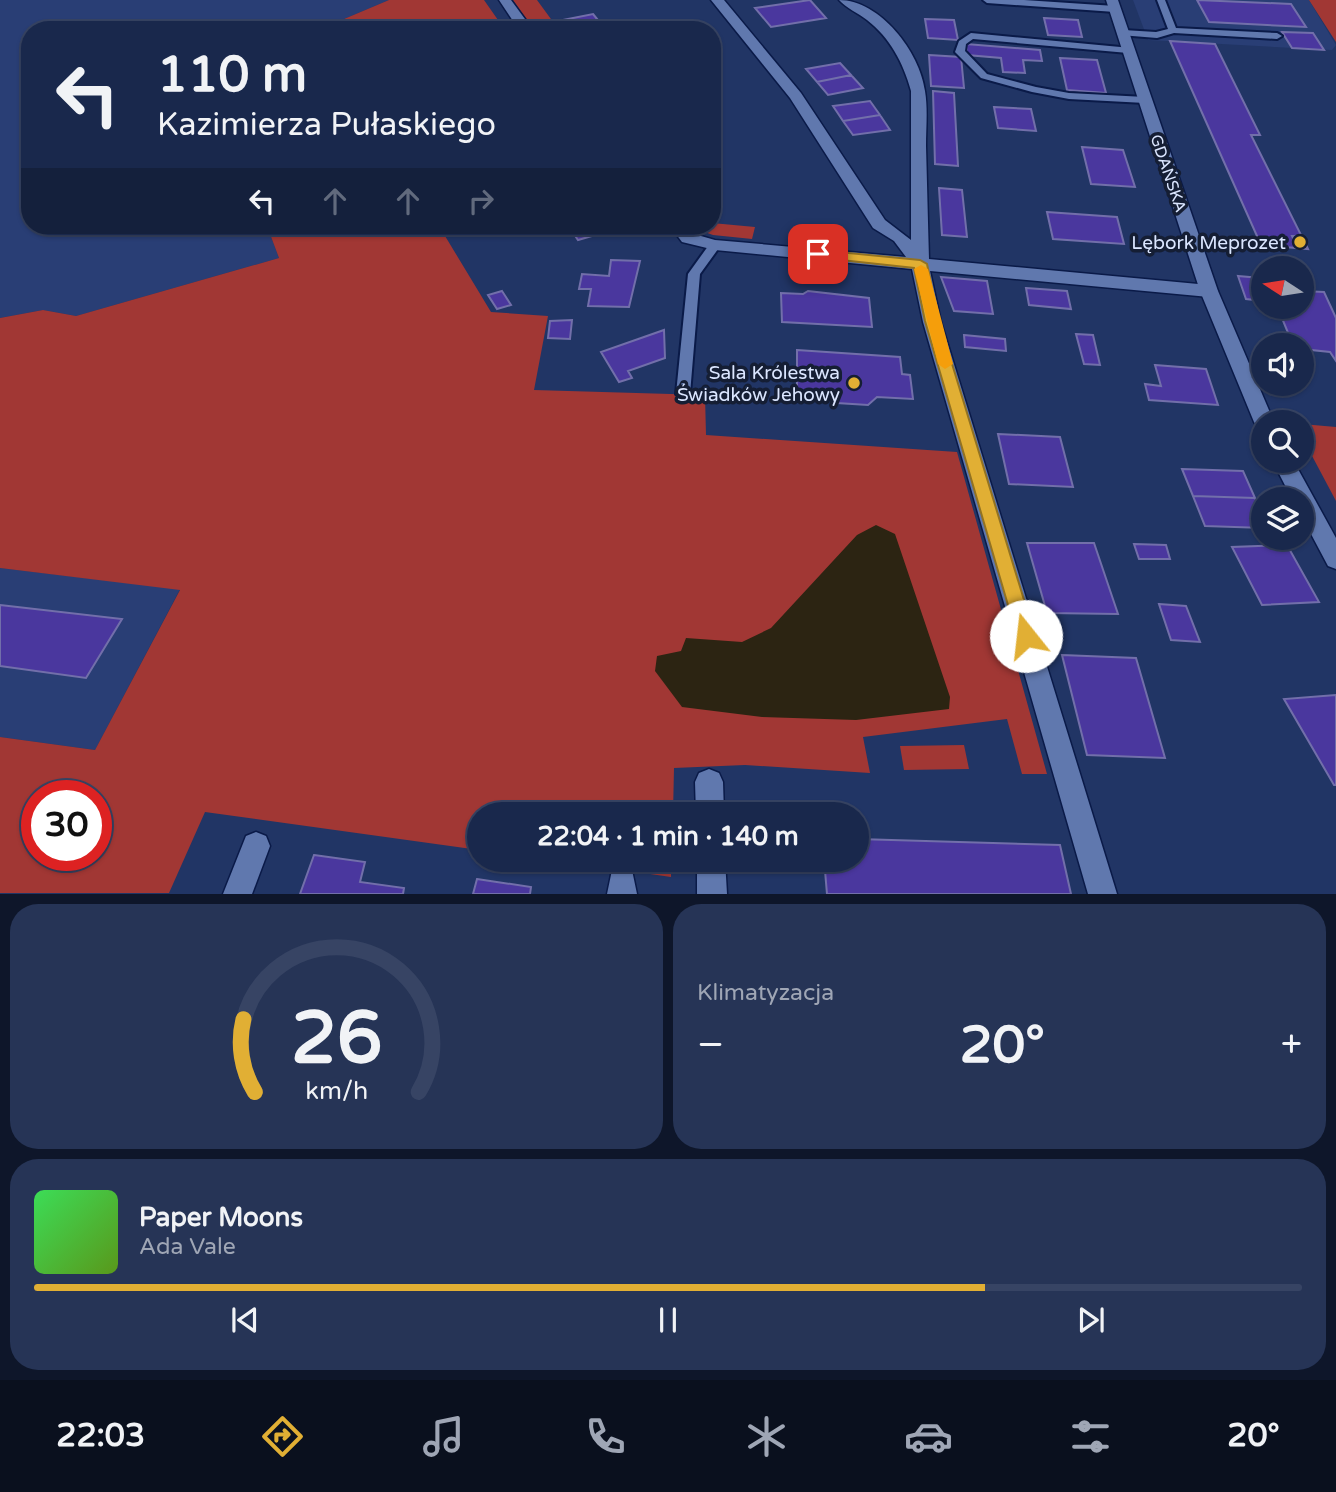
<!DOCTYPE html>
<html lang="pl">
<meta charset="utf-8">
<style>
:root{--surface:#19284c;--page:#263456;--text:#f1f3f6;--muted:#9fa6b5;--line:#374464;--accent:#e1af34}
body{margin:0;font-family:"Varela Round",sans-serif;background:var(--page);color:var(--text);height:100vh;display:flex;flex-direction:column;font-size:26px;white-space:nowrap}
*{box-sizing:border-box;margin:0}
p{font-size:23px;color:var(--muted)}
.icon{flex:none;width:38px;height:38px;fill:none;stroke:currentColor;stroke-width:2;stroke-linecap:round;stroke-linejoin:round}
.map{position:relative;height:894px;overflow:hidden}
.side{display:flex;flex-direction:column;gap:10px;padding:10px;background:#0e162a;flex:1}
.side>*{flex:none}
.guide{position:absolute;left:21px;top:21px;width:700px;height:214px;border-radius:28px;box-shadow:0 2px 5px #0004,0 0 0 2px var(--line);background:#19284c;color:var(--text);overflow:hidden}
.needle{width:46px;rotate:282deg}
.tools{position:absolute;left:1251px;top:256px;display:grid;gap:14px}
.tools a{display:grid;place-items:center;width:63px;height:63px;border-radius:50%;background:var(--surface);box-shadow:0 2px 5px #0004,0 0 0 2px var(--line);font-size:35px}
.speed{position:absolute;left:21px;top:780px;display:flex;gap:14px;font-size:35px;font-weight:700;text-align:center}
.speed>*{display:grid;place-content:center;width:91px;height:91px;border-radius:50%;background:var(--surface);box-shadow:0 2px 5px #0004,0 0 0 2px var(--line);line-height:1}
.speed .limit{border:10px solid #d22;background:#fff;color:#111}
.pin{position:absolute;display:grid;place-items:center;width:60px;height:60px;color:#fff;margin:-30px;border-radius:14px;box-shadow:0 4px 10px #0006}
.me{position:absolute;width:77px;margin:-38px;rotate:344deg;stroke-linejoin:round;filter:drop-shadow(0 0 5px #0008)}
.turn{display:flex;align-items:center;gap:24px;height:147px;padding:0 21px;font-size:32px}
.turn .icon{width:91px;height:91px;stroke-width:2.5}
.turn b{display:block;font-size:49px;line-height:60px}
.lanes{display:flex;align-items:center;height:66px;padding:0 21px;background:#0003;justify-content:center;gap:35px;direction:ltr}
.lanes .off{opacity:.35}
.big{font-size:52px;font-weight:700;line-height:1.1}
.side .tile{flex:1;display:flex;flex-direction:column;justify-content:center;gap:10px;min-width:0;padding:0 24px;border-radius:28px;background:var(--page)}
.side .dial{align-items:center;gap:0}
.dial svg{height:182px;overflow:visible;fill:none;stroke:var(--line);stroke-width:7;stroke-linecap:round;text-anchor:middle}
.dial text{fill:var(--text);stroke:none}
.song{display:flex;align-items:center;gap:21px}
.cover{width:84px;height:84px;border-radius:10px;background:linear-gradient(135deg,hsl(130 70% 55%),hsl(90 70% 35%))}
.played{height:7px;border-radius:4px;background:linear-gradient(90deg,var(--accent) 75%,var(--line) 75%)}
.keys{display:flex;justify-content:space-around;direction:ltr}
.heat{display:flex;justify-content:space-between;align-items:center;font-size:38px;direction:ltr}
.side .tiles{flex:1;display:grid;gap:10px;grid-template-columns:1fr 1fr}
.tile:last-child{grid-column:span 2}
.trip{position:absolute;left:467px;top:802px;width:402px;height:70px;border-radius:35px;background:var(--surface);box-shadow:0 2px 5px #0004,0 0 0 2px var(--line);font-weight:700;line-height:70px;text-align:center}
.tab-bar{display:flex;height:112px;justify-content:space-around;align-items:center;background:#0a101e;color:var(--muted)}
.tab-bar .icon{width:49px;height:49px}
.tab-bar .on{color:var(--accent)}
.tab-bar b{font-size:32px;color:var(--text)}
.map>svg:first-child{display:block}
.built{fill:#293e75}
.green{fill:#a13734;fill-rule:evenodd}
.water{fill:#2c2412}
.building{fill:#4a379e;stroke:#726faa;stroke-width:2}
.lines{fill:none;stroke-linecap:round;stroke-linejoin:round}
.service-casing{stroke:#0a1a48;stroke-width:4}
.minor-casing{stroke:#0a1a48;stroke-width:3}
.secondary-casing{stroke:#0a1a48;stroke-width:3}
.service{fill:#6078ae;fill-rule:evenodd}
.minor{fill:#6078ae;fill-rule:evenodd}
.secondary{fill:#6078ae;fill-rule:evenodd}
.route{fill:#e1af34;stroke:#927222;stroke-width:2}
.slow{fill:#f59e0b}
.poi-dot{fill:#e1af34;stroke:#151e34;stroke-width:2.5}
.labels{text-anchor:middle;stroke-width:7;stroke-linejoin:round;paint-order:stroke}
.far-street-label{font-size:16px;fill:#dbe6ff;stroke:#151e34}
.poi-label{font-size:19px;fill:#dbe6ff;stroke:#151e34;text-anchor:end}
</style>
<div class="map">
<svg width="1336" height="894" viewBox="0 0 1336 894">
<rect width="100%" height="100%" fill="#213565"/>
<path class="built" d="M0,0H389L318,30H30V226H267L279,258L76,316L43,310L0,318Z
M1133,0H1309L1336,45L1332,50L1148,40Z
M0,568L180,589L95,750L0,737Z"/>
<path class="green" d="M389,0H484L505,30H318Z
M513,0H537L559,30H534Z
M1309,0H1336V42Z
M712,223L755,227L752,239L713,235L687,226H712Z
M267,226H439L491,312L548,316L534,390L705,395L706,435L957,452L1047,774H1022L1007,719L863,737L870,773L745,765L674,768L673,814H480L479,850L205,812L169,893H0V737L95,750L180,590L0,568V318L43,310L76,316L279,258ZM37,796H96V856H37Z
M1302,424L1336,427V501L1302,437Z
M964,745L969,769L904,770L900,746Z
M545,859H671V877Z"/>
<path class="water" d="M876,525L895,534L950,697L949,709L856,720L762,717L682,707L655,671L657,656L681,651L686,638L742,642L771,628L857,535Z"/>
<path class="building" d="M810,0L826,18L771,27L755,8Z
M1197,0L1291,4L1306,27L1209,22Z
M593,14L606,30H564L558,21Z
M1044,18L1078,20L1082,37L1048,35Z
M925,19L954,20L958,40L928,38Z
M1282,32L1313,33L1324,50L1292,48Z
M1170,41L1215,44L1260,135H1251L1308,249L1261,245Z
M966,44L1040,50L1042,61L1023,60L1025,73L1003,72L1001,58L967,55Z
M929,55L961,57L964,88L931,86Z
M1060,58L1097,60L1106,93L1067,90Z
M840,63L851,75L817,82L806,69Z
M851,75L863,88L828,95L817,82Z
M933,91L954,93L958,166L935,164Z
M870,101L880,115L843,121L833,106Z
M994,107L1031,109L1036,131L998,128Z
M880,115L890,130L853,135L843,121Z
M1082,147L1123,150L1135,187L1091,184Z
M939,188L962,190L967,237L942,235Z
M1047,212L1117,217L1124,244L1053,239Z
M542,226H602L606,232L578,240L569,227L546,232Z
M624,226H646L648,228L630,234Z
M1292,236H1302L1308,249L1298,248Z
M611,260L640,261L629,307L588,306L591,289H579L582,274L609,276Z
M1238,276L1261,278L1264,301L1246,299Z
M941,277L987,281L993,314L954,311Z
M1026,288L1067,291L1071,309L1029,305Z
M502,291L511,305L497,309L488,295Z
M808,291L869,298L872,327L782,322L781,293L803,294Z
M1302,291L1324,292L1336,318V361L1330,352L1302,349V345H1293L1277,306H1302Z
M572,320L570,339L548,338L550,321Z
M664,330L665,358L628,371L632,378L619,382L601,352Z
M1076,334L1093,335L1100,365L1084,364Z
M964,335L1005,339L1006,351L965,347Z
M797,350L900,357L902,374L910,375L913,399L877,397L868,405L837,403L836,394L797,392Z
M1155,365L1206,369L1218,405L1149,400L1145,384L1161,386Z
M998,434L1060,437L1073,487L1009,484Z
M1182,469L1243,471L1255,498L1193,496Z
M1193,496L1255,498L1264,518V528L1205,526Z
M1027,543H1094L1118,614L1047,613Z
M1134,544L1166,545L1170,559H1139Z
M1287,545L1319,602L1262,605L1232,547Z
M1159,604L1186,606L1200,642L1171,640Z
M0,605L122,619L86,678L0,666Z
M1062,655L1136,658L1165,758L1087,755Z
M1336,695V785H1334L1284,699Z
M858,839L1060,845L1071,894H827L824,859H858Z
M314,855L365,862L360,882L404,888L403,894H300Z
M477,879L531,887L530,894H473Z"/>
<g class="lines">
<defs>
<path id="service" d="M983,0H1024L1115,6L1119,9L1115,12L987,3Z
M1157,0H1165L1176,28L1277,33L1282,36L1277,39L1174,33L1157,38L1120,35V31L1123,30L1156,32L1168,29Z
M971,33L1131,48L1133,50L1128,53L973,39L966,44L965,51L987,74L1036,87L1069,93L1145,97L1150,100L1145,103L1069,99L1032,92L981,78L955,52L959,41Z
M715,241L721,245L700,274L690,394L683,399L676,394L688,274L711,242Z"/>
<path id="minor" d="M499,0H511L533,30H519Z
M711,0H724L801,93L885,220L911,240V91C903,62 890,38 867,20C858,13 846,8 839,0C880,0 920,52 925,91C928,109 926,128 926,146C927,183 928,221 929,259L1209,285L1218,291L1209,297L930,271L941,322L1117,894H1088L923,322L912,269L715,250L682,242L670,226H687L694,234L715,240L906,257L894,241L873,228L790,98Z
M709,769L719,773L723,782L724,814H696L695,782L699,773Z
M256,832L266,836L270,846L252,894H223L246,836Z
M697,859H725L727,894H697Z
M622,866L632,870L637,894H607L612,870Z"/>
<path id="secondary" d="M1106,0H1118L1218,291L1274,422H1264V430L1257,427L1254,422L1200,291Z
M1272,460H1293L1336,538V569L1328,566L1302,517V499H1292Z"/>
</defs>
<use href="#service" class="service-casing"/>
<use href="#minor" class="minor-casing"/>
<use href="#secondary" class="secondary-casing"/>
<use href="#service" class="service"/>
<use href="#minor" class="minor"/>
<use href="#secondary" class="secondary"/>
</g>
<path class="route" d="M818,250L920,260L927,264L939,321L1035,636L1033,642H1020L1017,636L925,321L914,268L813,257L811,254Z"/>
<path class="slow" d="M921,265L928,269L953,364L945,369L938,364L914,269Z"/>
<g class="poi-dot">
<circle cx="1300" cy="242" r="7"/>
<circle cx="854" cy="383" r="7"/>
</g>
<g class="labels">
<g class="far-street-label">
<text transform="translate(1169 173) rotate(71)" y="6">GDAŃSKA</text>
</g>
<g class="poi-label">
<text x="1286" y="249">Lębork Meprozet</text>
<text x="840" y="379">Sala Królestwa<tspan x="840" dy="22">Świadków Jehowy</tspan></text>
</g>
</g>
</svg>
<div class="tools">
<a><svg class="needle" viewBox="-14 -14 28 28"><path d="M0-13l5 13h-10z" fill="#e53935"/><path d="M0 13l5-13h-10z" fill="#9fa6b5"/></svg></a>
<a><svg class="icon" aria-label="sound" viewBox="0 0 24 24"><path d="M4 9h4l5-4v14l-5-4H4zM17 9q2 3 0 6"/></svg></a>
<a><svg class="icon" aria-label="search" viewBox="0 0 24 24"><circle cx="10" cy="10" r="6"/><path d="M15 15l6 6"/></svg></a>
<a><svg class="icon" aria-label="layers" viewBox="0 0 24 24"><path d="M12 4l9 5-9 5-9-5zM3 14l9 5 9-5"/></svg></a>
</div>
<div class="speed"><div class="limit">30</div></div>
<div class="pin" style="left:818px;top:254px;background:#d93025"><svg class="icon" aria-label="arrive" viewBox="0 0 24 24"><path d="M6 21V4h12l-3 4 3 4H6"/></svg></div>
<svg class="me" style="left:1026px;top:636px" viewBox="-20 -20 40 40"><circle r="19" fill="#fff"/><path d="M0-13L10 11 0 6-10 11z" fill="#e1af34"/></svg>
<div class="trip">22:04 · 1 min · 140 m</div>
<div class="guide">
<div class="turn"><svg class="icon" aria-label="left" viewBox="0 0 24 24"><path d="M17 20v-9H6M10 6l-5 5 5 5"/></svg><div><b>110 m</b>Kazimierza Pułaskiego</div></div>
<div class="lanes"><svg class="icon" aria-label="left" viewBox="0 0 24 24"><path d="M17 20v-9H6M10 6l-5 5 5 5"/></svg><svg class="icon off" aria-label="ahead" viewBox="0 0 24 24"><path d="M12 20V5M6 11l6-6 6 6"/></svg><svg class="icon off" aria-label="ahead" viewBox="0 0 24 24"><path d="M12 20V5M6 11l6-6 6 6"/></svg><svg class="icon off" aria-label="right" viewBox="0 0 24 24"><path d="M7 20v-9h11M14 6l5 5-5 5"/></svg></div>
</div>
</div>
<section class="side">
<div class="tiles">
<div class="tile dial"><svg viewBox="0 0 100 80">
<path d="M14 69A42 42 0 1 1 86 69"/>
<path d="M14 69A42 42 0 0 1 9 37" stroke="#e1af34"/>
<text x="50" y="56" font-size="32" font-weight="700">26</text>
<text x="50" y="72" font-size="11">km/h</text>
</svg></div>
<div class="tile"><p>Klimatyzacja</p>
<div class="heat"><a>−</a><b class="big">20°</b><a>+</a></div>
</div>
<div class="tile">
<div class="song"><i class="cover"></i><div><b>Paper Moons</b><p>Ada Vale</p></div></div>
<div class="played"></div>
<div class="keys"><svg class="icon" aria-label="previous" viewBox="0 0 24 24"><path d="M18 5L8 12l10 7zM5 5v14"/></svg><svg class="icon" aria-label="pause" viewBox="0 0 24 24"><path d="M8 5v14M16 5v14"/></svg><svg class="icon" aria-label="next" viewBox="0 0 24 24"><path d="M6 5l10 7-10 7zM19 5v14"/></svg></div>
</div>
</div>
</section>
<nav class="tab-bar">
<b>22:03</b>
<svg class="icon on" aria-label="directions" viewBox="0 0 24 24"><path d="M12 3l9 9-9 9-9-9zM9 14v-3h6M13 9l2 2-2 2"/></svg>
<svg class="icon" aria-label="music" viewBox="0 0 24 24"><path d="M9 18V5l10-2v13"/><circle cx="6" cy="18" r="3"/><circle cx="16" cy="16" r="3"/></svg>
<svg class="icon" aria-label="phone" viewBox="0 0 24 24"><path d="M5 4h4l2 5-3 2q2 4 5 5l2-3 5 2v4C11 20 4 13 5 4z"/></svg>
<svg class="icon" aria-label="climate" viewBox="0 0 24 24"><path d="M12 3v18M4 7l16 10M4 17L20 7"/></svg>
<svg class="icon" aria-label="car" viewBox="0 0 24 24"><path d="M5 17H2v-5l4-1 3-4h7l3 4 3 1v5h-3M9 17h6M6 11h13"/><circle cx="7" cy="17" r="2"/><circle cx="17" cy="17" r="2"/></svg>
<svg class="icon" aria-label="filters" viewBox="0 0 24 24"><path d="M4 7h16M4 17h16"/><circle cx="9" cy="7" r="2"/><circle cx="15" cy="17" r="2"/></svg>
<b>20°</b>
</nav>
